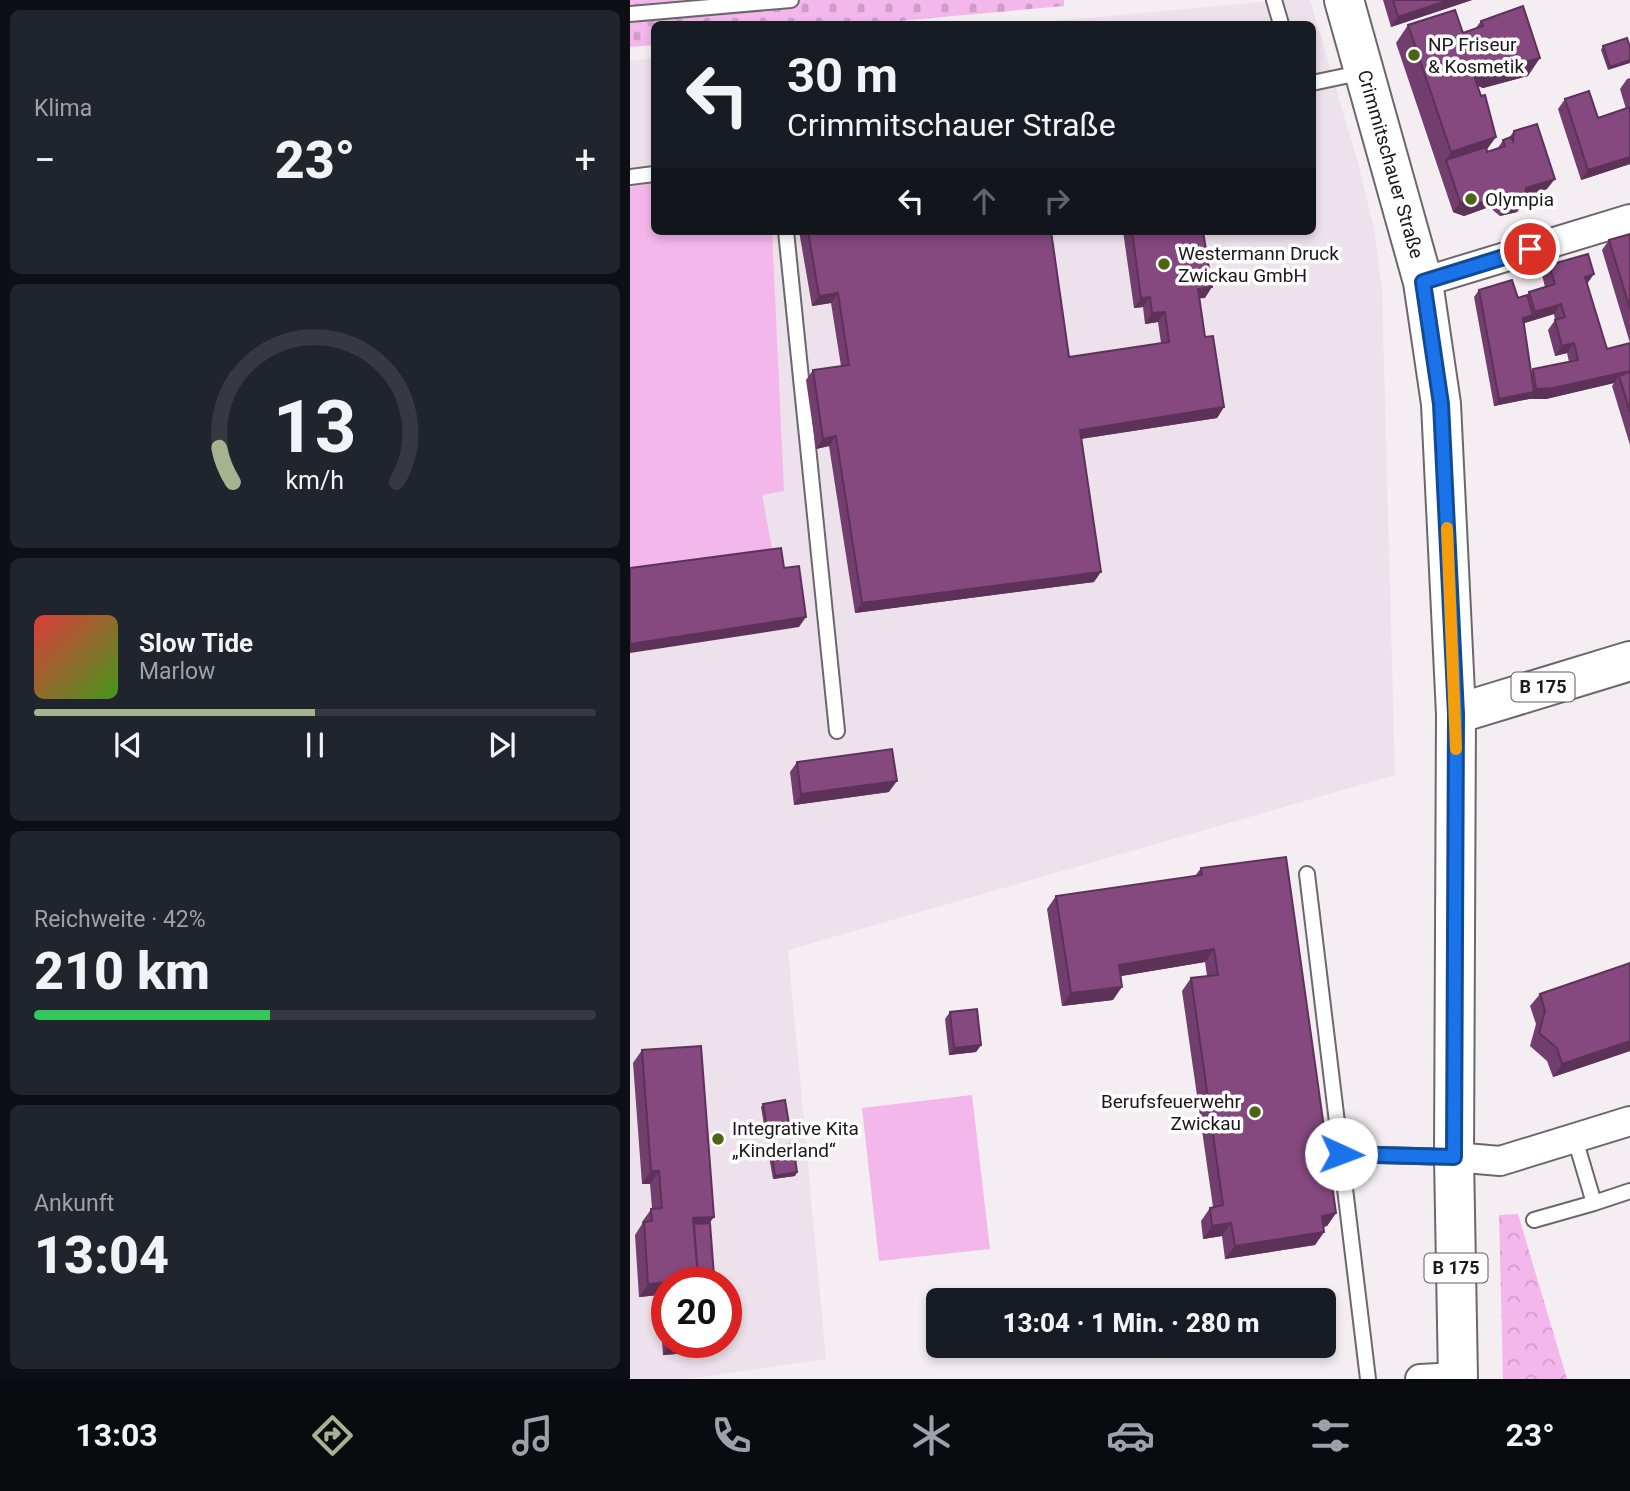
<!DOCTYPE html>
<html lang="de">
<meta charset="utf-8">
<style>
:root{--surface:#171b24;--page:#20242c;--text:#f1f3f6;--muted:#9ea1a6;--line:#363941;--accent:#a7b390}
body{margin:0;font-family:Roboto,sans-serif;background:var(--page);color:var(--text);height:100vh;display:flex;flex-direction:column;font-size:26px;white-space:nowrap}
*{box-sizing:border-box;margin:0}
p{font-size:23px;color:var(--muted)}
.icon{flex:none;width:38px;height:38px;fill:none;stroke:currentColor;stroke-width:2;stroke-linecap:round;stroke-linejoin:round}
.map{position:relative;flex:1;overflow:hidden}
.details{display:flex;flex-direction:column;gap:10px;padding:10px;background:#0d0f14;width:630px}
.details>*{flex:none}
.top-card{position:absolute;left:21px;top:21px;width:665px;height:214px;border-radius:10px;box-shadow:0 4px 10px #0003;background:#171b24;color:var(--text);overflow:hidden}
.speed{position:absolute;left:21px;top:1267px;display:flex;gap:14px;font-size:35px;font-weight:700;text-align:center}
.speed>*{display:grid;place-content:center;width:91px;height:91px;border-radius:50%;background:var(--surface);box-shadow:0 4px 10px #0003;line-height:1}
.speed .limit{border:10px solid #d22;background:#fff;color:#111}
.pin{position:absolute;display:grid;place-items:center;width:60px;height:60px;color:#fff;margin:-30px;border:4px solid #fff;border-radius:50%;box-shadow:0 2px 7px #0007}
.me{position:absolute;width:77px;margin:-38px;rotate:92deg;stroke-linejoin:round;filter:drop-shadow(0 0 5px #0008)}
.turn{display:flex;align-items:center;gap:24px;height:147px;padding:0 21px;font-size:32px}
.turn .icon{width:91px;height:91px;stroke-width:2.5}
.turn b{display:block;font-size:49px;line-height:60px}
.lanes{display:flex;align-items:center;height:66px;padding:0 21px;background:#0003;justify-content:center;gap:35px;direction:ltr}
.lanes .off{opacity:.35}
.big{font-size:52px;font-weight:800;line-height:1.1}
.details .widget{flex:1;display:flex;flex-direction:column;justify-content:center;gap:10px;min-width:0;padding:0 24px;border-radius:10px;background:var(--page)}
.details .dial{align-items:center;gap:0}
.dial svg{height:182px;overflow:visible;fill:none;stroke:var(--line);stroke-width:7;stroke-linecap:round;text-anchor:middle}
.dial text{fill:var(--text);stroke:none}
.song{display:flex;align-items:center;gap:21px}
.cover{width:84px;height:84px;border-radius:10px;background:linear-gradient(135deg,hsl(0 70% 55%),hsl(100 70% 35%))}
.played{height:7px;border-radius:4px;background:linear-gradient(90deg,var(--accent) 50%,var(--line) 50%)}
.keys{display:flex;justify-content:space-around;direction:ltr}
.heat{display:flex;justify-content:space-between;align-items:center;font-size:38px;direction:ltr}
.charge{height:10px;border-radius:5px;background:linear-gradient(90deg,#34c759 42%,var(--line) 0)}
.trip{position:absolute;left:296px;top:1288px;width:410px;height:70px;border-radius:10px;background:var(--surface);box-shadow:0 4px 10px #0003;font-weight:800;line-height:70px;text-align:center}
.tabs{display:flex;height:112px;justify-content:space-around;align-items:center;background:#090b0e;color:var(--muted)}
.tabs .icon{width:49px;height:49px}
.tabs .selected{color:var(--accent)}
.tabs b{font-size:32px;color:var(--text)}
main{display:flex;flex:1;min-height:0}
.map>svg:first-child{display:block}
.built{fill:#ede1eb;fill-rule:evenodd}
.grass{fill:#f3b7eb}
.forest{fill:url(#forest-crowns)}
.cemetery{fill:url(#cemetery-stones)}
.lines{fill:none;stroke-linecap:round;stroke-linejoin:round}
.lane-casing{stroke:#6c676b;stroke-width:18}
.street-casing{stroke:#6c676b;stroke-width:32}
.secondary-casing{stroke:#6c676b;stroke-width:42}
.primary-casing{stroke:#6c676b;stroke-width:42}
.lane{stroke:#fff;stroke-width:14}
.street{stroke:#fff;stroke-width:28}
.secondary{stroke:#fff;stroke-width:38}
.primary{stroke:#fff;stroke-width:38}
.wall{fill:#723e6d;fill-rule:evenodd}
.shaded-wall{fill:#5d3259}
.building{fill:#85487f;stroke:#5d3259;stroke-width:2}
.route-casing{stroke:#114b97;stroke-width:18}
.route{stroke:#1a73e8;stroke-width:12}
.slow{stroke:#f59e0b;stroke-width:12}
.poi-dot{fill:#4d6413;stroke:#fffdfe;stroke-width:2.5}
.labels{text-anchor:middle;stroke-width:7;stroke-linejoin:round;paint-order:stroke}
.shield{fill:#fffdfe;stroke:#5f5d5e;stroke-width:2}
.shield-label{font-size:18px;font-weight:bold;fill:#1a181a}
.poi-label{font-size:19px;fill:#1a181a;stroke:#fffdfe;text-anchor:start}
.street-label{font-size:19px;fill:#1a181a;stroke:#fffdfe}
</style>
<main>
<section class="details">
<div class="widget"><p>Klima</p>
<div class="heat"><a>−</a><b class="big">23°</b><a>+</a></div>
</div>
<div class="widget dial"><svg viewBox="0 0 100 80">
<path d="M14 69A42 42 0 1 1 86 69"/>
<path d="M14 69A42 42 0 0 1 8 54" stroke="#a7b390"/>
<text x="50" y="56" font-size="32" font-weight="700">13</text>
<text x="50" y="72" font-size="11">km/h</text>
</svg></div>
<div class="widget">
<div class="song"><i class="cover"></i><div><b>Slow Tide</b><p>Marlow</p></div></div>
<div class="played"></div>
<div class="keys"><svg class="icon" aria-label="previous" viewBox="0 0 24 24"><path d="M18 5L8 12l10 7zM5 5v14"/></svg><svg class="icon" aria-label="pause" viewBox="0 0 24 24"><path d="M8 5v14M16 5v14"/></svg><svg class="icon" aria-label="next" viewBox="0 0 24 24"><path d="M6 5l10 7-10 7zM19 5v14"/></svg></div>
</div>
<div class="widget"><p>Reichweite · 42%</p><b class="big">210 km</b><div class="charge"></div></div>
<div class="widget"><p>Ankunft</p><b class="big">13:04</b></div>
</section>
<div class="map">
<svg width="1000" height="1379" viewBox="0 0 1000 1379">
<defs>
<pattern id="forest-crowns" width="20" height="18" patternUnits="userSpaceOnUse" patternTransform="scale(1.75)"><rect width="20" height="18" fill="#f3b7eb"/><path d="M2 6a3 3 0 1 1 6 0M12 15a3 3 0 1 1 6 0" fill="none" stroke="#d09dc9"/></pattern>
<pattern id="cemetery-stones" width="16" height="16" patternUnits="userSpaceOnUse" patternTransform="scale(1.75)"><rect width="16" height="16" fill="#f3b7eb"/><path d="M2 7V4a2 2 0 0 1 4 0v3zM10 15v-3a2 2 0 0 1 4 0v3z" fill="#d09dc9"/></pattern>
</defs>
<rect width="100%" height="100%" fill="#f4eef3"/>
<path class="built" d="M654,0H680L728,163L744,228L752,290L765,775L158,950L196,1359L57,1379H0V61L24,58V231H682V24H390ZM37,1283H96V1342H37Z"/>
<path class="grass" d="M24,183V231H142L154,491L132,495L144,558L0,577V187Z
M342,1095L360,1249L249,1261L232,1108Z"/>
<path class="forest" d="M888,1214L937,1379H873L869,1215Z"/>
<path class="cemetery" d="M0,0H434V6L236,24H24V45L0,47Z"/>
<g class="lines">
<defs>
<path id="lane" d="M644,0L651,24
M0,14L161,0
M682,83L734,72
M0,177L24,174
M156,231L207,731
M677,874L738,1379
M711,1154L821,1157
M964,1203L1000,1191
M904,1220L964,1203L945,1139"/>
<path id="street" d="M793,282L1000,219
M824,1157L870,1161L1000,1121
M790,1379L828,1377"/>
<path id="secondary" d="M714,0L793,282L811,404L826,714"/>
<path id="primary" d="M828,1379L824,1157L826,714L1000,661"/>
</defs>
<use href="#lane" class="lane-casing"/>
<use href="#street" class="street-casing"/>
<use href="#secondary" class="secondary-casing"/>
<use href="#primary" class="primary-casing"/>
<use href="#lane" class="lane"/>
<use href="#street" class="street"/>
<use href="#secondary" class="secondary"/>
<use href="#primary" class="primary"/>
</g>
<path class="wall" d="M753,0H842L761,27Z
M851,21L898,76L853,88L848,86L857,152L868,148L873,140L879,138L884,131L917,189L895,196L887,212L870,216L859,207L834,216L823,212L766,43L778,25L833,33L845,29Z
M973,46L1000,47L978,70L971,50Z
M1000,78V164L951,180L928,109L935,99L968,118L996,109L990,89L997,79Z
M169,231H421L439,357L531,343L528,322L515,324L513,307L504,308L493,231H573L575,298H569L575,337L594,407L587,418L451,439L464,582L225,613L199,446L186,449L176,380L183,370L211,366L201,303L182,306Z
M1000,234V445L982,386L984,383L916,399H899L864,406L844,297L849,290L888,298L897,295L899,292L915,287L912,275L919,265L957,284L977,349L1000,343L972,250L979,240ZM924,314L925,320L918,330L925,356L937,353L939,362L903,369L901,372L894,323Z
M167,762L259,792L164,805L160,772Z
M571,868L706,1213L697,1226L693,1227L694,1232L685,1245L595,1259L592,1236L573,1239L571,1221L580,1208L583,1207L552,991L561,978L577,976L575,962L490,976L483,1000L432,1006L417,909L426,896L565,876Z
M910,994L1000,1051L923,1077L917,1061L900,1046L906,1024L900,1006Z
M320,1012L351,1045L346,1052L319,1055L315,1019Z
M71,1046L37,1283V1342H86L84,1351L33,1355L29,1295L9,1297L5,1235L12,1224V1222L22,1208L20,1184H12L3,1063L12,1050Z
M133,1104L160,1130L158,1133L136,1137L131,1107Z
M141,1147L167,1172L165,1176L143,1179L138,1151Z"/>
<path class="shaded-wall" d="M819,0H842L761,27L768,17Z
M910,58L898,76L853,88L841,83L842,70L854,65Z
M1000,60V63L978,70L980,67Z
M866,137L853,155L816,160L821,152Z
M1000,157V164L951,180L958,170Z
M925,179L917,189L889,198L896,188Z
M866,197L859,207L834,216L823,212L830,202Z
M894,202L887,212L870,216L877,206Z
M964,274L957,284L955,277Z
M582,287L575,298L561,299L568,289Z
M208,293L201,303L182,306L189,296Z
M520,297L513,307L504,308L511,298Z
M931,304L924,314L888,325L893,318L903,315L905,312Z
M535,312L528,322L515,324L522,313Z
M944,343L937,353L925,356L932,346Z
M1000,371V378L989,376L984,383L916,399H899L864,406L869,399L904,392L906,389Z
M594,407L587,418L443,440L450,430Z
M206,436L199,446L186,449L193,439Z
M471,572L464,582L225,613L232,603Z
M176,617L169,627L0,653V644Z
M267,781L259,792L164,805L171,794Z
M584,949L575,962L480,978L489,965Z
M492,987L483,1000L432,1006L441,993Z
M1000,1041V1051L923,1077L932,1064Z
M351,1045L346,1052L319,1055L324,1048Z
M160,1130L158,1133L136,1137L138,1133Z
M21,1171H29L20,1184H12Z
M167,1172L165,1176L143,1179L145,1176Z
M706,1213L697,1226L683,1229L692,1216Z
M84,1217L75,1229L59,1231L63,1218Z
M601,1223L592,1236L573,1239L582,1226Z
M694,1232L685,1245L595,1259L605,1246Z
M37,1283L29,1295L9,1297L18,1284Z
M693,1322H699L693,1329Z
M41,1342H63L87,1347L84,1351L33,1355Z
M548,1346H571L545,1349Z"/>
<path class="building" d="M763,0H819L768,17Z
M893,6L910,58L865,70L854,65L842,70L851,96L855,95L866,137L821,152L778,25L825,10L833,33L853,26L851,21Z
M997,38L1000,47V60L980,67L973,46Z
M959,91L968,118L1000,107V157L958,170L935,99Z
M907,124L925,179L896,188L894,202L877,206L866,197L841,206L830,202L816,160L856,147L857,152L875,146L873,140L881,137L883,141L884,131Z
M178,231H421L439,357L539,342L535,312L522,313L520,297L511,298L502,231H573L582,287L568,289L575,337L583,336L594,407L450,430L471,572L232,603L206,436L193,439L183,370L219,365L208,293L189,296Z
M1000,234V309L979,240Z
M958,254L964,274L955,277L977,349L1000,343V371L923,388L906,389L903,369L948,360L944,343L932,346L925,320L935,317L931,304L905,312L899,292L925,284L919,265Z
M882,280L888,298L897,295L903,315L893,318L904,392L869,399L849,290Z
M1000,372V412L989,376Z
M151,548L154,568L169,566L176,617L0,644V568Z
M262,749L267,781L171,794L167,762Z
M656,857L706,1213L692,1216L694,1232L605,1246L601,1223L582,1226L580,1208L593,1205L561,978L588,975L584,949L489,965L492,987L441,993L426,896L572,875L571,868Z
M1000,963V1041L932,1064L927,1048L909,1033L915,1011L910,994Z
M347,1009L351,1045L324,1048L320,1012Z
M71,1046L84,1217L63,1218L68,1277L89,1275V1283L38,1282L18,1284L14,1222L22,1221L21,1209L32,1208L29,1171H21L12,1050Z
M155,1100L160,1130L138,1133L133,1104Z
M163,1144L167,1172L145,1176L141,1147Z
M80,1223L84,1276L68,1277L64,1224Z
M697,1305L699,1322H693V1306Z
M63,1342H86L87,1347L58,1349Z"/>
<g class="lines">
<defs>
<path id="route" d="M711,1154L824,1157L826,714L811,404L793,282L900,249"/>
</defs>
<use href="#route" class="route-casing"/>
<use href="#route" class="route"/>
<path class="slow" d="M817,528L826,749"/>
</g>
<g class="poi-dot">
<circle cx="784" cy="55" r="7"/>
<circle cx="841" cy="199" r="7"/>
<circle cx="534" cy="264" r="7"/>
<circle cx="625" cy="1112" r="7"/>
<circle cx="88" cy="1139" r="7"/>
</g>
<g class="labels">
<g class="shield">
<rect x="881.5" y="672.5" width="63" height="29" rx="5"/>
<rect x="794.5" y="1253.5" width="63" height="29" rx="5"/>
</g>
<g class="shield-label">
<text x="913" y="693">B 175</text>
<text x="826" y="1274">B 175</text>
</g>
<g class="poi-label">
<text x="798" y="51">NP Friseur<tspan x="798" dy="22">&amp; Kosmetik</tspan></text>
<text x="855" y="206">Olympia</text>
<text x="548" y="260">Westermann Druck<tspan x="548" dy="22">Zwickau GmbH</tspan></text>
<text x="611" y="1108" text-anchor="end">Berufsfeuerwehr<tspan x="611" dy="22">Zwickau</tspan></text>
<text x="102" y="1135">Integrative Kita<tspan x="102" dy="22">„Kinderland“</tspan></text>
</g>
<g class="street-label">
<text transform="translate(761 164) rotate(74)" y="7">Crimmitschauer Straße</text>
</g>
</g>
</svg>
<div class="speed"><div class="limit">20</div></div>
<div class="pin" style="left:900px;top:249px;background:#d93025"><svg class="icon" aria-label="arrive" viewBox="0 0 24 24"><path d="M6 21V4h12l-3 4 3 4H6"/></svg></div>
<svg class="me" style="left:711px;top:1154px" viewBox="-20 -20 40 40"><circle r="19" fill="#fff"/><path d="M0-13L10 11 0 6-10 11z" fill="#1a73e8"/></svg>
<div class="trip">13:04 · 1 Min. · 280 m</div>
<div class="top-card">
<div class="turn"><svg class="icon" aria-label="left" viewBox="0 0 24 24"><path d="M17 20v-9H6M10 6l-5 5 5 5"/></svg><div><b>30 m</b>Crimmitschauer Straße</div></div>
<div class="lanes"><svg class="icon" aria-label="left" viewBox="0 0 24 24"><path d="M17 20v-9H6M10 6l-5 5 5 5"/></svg><svg class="icon off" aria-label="ahead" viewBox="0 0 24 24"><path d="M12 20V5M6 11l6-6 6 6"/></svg><svg class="icon off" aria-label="right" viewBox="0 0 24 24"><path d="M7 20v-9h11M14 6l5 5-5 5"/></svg></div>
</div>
</div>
</main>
<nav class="tabs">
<b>13:03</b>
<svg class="icon selected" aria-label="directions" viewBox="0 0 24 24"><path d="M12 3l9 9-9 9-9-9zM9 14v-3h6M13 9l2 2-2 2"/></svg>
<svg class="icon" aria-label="music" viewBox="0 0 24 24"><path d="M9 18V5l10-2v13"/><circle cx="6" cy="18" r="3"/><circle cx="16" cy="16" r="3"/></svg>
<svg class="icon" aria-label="phone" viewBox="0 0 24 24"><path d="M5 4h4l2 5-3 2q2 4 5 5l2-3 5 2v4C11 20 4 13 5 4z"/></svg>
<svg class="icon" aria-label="climate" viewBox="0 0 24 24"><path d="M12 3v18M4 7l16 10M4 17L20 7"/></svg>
<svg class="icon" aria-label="car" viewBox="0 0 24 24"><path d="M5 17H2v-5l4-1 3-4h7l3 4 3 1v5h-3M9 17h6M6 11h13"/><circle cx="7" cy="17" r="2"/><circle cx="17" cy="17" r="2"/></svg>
<svg class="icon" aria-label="filters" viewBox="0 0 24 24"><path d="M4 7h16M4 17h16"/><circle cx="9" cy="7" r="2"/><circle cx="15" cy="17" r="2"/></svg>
<b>23°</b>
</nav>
